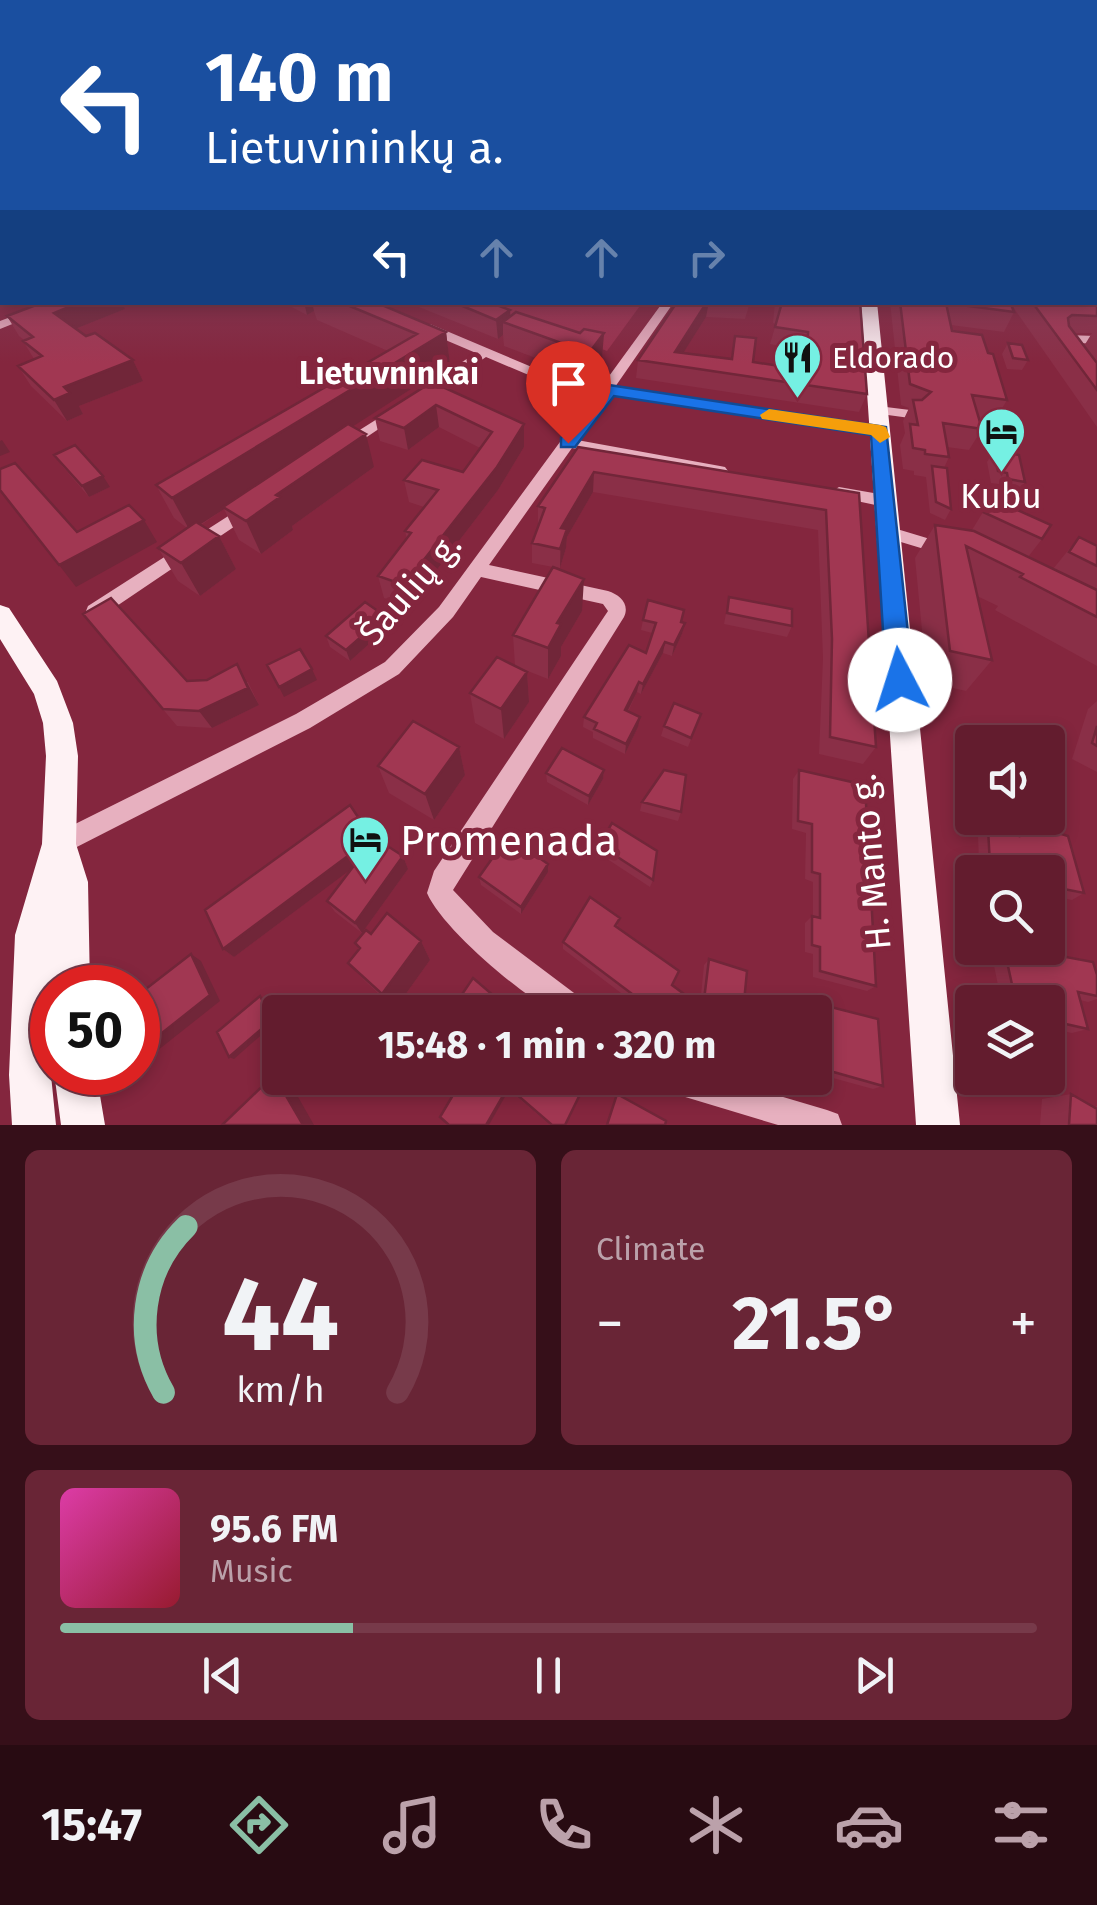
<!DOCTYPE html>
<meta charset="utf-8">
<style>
:root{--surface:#631c2e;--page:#692536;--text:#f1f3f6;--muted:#bba1aa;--line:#773a4a;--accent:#8abfa5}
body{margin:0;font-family:"Fira Sans",sans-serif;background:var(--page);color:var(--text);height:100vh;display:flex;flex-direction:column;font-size:38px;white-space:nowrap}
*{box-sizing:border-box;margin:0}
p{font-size:32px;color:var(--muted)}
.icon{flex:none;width:55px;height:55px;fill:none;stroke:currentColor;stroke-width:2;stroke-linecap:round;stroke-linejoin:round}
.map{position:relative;height:1125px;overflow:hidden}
.panel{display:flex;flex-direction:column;gap:25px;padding:25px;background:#360f19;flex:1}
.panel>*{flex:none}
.banner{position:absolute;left:0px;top:0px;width:1098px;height:305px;box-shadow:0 5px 15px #0003,0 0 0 2px var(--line);background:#1a4fa0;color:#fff;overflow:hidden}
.fabs{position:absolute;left:955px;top:725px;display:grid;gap:20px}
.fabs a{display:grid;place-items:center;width:110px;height:110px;border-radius:10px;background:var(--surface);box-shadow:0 5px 15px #0003,0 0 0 2px var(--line);font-size:50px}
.speed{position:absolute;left:30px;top:965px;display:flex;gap:20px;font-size:50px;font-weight:700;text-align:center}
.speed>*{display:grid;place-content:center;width:130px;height:130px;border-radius:50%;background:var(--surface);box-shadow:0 5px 15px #0003,0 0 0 2px var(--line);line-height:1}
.speed .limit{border:15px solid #d22;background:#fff;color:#111}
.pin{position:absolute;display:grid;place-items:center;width:85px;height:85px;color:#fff;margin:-102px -42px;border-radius:50% 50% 50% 0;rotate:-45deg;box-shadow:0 0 10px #0007}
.pin .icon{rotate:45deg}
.me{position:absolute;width:110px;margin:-55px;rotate:355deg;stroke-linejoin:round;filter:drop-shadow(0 0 8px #0008)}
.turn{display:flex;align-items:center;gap:35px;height:210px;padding:0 40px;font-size:45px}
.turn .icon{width:130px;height:130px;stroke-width:2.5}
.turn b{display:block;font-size:70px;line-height:85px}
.lanes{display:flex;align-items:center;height:95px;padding:0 40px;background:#0003;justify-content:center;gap:50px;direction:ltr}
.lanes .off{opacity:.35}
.big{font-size:75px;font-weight:700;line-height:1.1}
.panel .widget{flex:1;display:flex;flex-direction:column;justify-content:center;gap:15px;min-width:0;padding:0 35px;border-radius:15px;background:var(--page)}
.panel .dial{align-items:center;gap:0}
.dial svg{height:260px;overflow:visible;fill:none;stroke:var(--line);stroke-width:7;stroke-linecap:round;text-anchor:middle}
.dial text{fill:var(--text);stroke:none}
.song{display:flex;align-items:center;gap:30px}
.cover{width:120px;height:120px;border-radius:15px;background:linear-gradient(135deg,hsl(320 70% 55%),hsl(350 70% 35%))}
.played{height:10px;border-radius:5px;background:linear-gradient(90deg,var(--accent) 30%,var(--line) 30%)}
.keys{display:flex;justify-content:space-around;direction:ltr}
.heat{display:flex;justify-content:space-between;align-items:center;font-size:55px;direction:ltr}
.panel .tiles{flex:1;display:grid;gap:25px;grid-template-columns:1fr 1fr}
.widget:last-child{grid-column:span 2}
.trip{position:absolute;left:262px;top:995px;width:570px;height:100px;border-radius:10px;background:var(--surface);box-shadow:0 5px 15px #0003,0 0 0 2px var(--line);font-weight:700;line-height:100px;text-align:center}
.dock{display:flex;height:160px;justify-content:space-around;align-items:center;background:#280b12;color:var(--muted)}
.dock .icon{width:70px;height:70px}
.dock .current{color:var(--accent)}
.dock b{font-size:45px;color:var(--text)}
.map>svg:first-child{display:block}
.green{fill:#9b314d}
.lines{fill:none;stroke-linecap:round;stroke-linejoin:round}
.minor{fill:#e7b0bf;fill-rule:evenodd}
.major{fill:#fef2f4;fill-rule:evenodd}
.wall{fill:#8a2f47;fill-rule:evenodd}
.shaded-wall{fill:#712639}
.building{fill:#a13752;stroke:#712639;stroke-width:2.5}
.route{fill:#1a73e8;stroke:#114b97;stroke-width:2.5}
.slow{fill:#f59e0b}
.labels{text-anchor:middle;stroke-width:10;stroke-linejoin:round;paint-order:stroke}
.far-poi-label{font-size:30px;fill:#fff;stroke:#84263e;text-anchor:start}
.far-neighbourhood-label{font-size:32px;font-weight:bold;fill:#fff;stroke:#84263e}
.poi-label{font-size:35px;fill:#fff;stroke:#84263e}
.street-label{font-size:35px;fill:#fff;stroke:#84263e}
.near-poi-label{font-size:42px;fill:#fff;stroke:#84263e;text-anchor:start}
</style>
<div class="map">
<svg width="1097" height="1125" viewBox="0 0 1097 1125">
<rect width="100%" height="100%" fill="#84263e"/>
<path class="green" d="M478,303H642L607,351Z"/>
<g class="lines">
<path class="minor" d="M2,212V218L0,219V213Z
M50,302H67L0,329V321Z
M663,302H674L615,387L880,427L887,431L880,435L610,394L606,404L602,405L577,440L720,466L725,467L728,471L725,475L720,476L572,448L489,565L608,591C620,595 630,604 624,617L453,890L493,932L586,1002L590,1012C578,1012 561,1015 551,1010C518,992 442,928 427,893L434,871L608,611L603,604L481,577L453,617L399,674L310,728L67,852L59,856L51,852L47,844L51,836L296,714L385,662L439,607L590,401L486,357L424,399H414V393L476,353L422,330V324H430L596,394Z
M1065,335L1097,336V344L1061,342L1059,339Z
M878,406L910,410L917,414L910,418L873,413L871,410Z
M393,409L400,413L398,416L349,449H339V443Z
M839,487L885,495L893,501L885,507L833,496L831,492Z
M247,504L255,510L253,514L102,616H88L86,611L88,606Z
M887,526L950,545L953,549L944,555L881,536L879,532Z
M657,1078H719L827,1110L838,1114L842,1125H778L672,1093L662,1088Z"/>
<path class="major" d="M861,302H877L960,1125H916Z
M0,605L9,608L57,681L73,723L78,756L76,844L88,882L90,988L52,989L51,1075L56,1125H12L9,1075L15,935L42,844L46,756L43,723L34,694L0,639Z
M54,1072H96L105,1125H61Z"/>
</g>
<path class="wall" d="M1095,206L1097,207V261H1095Z
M1097,294V427L1011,304L1014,312L1004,332L951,325L952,331L988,353L1007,400L994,422L979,419L982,429L969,450L947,447L949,457L944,468L951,509L945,520L930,513L926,477L914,475V471L903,469L900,445L905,433L903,421L909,408L901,405L890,302H1095ZM1074,333H1092L1084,346Z
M44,302H122L125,309L75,329L86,336L133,360L143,381L79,406L83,414L67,421L31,386L18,366L34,359L23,341L24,340L19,336L7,316Z
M282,302H375L446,332L450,364L353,426L374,467L292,526L293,530L261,554L239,540L224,509L201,525L219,536L236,569L200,596L178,581L158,548L187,528L174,518L156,485L388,351L317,320L314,311L307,315Z
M419,302H489L511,316L580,333H604L602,358L588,378L504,346L503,335L498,339L419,307Z
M677,302H750L745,319L706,317L683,353L731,359L735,336L753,362L801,369L802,350L770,344L776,324L773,323L775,302H860L867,394L859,412L636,378L638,360Z
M1008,343L1028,360L1022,370L1007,369L1002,354Z
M432,382L524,447L498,490L409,606L384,598L378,576L407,539L405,531L424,507L409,502L404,480L463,472L480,448L439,427L408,450L380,441L375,418Z
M578,447L859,493L876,747L863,764L819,754L823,658L818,530L593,492L567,537L566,548L560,568L554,567L582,611L561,647V656L548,679L520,668L527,672L529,702L504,739L475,723L470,693L515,666L513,635L553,567L532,563V543L538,525V506Z
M994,451L1025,482L1018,493L1001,490L999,484L991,483L987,462Z
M54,455L110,487L89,497L62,466Z
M983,512L1042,539L1028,557L1053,569L1079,537L1097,546V666L995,610L998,606L977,596L992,660L966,691L927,682L915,558L935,525L972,530Z
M729,597L792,626L787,637L724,624Z
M83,614L187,681L248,682L259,705L212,728L177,726Z
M385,616L388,627L350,661L330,647L326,636Z
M643,620L685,623L682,634L672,656L663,653L641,694L637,692L628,712L638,727L625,754L593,738V732L583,727L584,717L646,653L652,633L641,630Z
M1097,701V772L1072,759L1088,709Z
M701,714L688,747L661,736L664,726Z
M459,747L465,775L434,820L389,793L378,766Z
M604,770L603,779L588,805L547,782L546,773Z
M799,770L876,986L867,991L813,977V954L805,952V923L812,916H813V882L805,879L806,833L792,829L793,779Z
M642,802L681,812L678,821L640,811Z
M1019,821L1084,893L1072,900L1048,895V872H972V890L962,888L960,866L970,859L979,862L978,836L988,828L1008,834V829Z
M373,840L403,856L408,869L362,933L335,912L327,901L351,869L234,957L223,949Z
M599,845L653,880L650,887L598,853Z
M548,872L521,914L481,885L479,877Z
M618,924L617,927L672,985L700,1005L704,965L709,959L743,1012H646L563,949V942Z
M371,934L421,941L430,960L395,1009L364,980L348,963L359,949L355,943Z
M998,948H1018L1097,975V999L1088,1002L1080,1000L1088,1029L1072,1033L1048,1028V1002H1025V1000L1000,995L991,951Z
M815,1003L883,1086L873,1089L822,1075V1044L815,1043V1012H808V1008Z
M508,1087L565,1125H550L509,1090Z
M1071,1094L1094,1107L1097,1106V1125H1040L1042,1099Z"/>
<path class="shaded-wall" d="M81,302H122L125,309L65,333L54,313Z
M304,302H312L314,311L307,315Z
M707,302H709L706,317L675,366V352Z
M510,310L511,325L503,322V335L498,339L496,320Z
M446,332L450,364L190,531L172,498Z
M604,333L602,358L588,378L589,353Z
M133,360L143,381L79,406L83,414L67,421L54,400L64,387Z
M436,405L439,427L408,450L404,428Z
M524,424V447L498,490L409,606L404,585Z
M366,434L374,467L292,526L293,530L261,554L246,521L276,495Z
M2,440L10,452L0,456V441Z
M594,472L593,492L567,537L566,548L560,568L561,528Z
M103,476L110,487L89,497L82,486Z
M144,520L157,542L76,587L59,565Z
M219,536L236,569L200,596L181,563Z
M584,579L582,611L561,647V656L548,679V648L557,623Z
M385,616L388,627L350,661L346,650Z
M685,623L682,634L672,656L674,645Z
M665,642L663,653L641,694L643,684Z
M237,664L259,705L212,728L199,711Z
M312,669L317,680L284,697L279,687Z
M527,672L529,702L504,739L501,709Z
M639,682L637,692L623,720L625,710Z
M640,717L638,727L625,754L626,744Z
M459,747L465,775L434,820L425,794Z
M604,770L603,779L588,805L589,796Z
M372,838L378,849L234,957L223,949Z
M403,856L408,869L362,933L355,923Z
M548,864V872L521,914V907Z
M421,941L430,960L395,1009L382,994Z
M191,954L201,961L220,1001L138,1066V1052Z
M260,996L264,999L276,1022L234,1059L229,1057Z
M304,996L311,1002L317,1012H313Z
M112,1072H129L123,1077L110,1074Z
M274,1075L289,1081L314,1125H303Z
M505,1092L506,1095L489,1125H486Z"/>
<path class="building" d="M1095,206L1097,207V229L1095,227Z
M0,264L2,266V288L0,286Z
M1095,292L1097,294V316L1072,315L1068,318L1069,326L1097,363V390L1032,302H1095Z
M44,302H81L54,313L86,336L95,333L133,360L64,387L70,393L54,400L18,366L42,356L23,341L33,337L7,316Z
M340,302H375L446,332L172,498L156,485L417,334Z
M453,302H489L510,310L496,320Z
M677,302H707L675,352L732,359L735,336L756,338L753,362L806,370L808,332L775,327L781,306L777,305L778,302H860L867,394L638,360Z
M900,302H1010L1014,312L946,303L952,331L982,335L988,353L993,354L1007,400L972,395L982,429L943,423L949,457L925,454V450L913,448L910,424L918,425L913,400H922L931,392L910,384Z
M516,312L580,333L584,329L604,333L589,353L503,322Z
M1008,343L1022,345L1028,360L1013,358Z
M432,382L524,424L497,467L404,585L378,576L411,533L405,531L438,490L404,480L422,460L463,472L492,432L436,405L404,428L375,418Z
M348,424L366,434L276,495L280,497L246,521L223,507Z
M75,445L103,476L82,486L54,455Z
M578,447L859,493L876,747L830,737L832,639L826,510L594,472L561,528L567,529L560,549L532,543L545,508L538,506Z
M994,451L1019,455L1025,482L1008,479L1007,473L998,471Z
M15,463L77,532L129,505L144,520L59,565L0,490V469Z
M932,466L947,468L951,509L936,502Z
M993,499L1051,525L1042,539L983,512Z
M196,522L219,536L181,563L158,548Z
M935,525L974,531L1097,590V617L1020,577L1023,574L966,546L992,660L950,651Z
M1079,537L1097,546V566L1069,552Z
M553,567L584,579L557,623L561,624L548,648L513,635Z
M729,597L792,609V626L727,613Z
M111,598L187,681L207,680L237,664L248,688L199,711L163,709L83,614Z
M648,600L684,610L681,622L685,623L674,645L665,642L643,684L639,682L625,710L640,717L626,744L594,729L597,723L584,717L629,645L646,653L656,623L643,620Z
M365,602L385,616L346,650L326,636Z
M300,649L312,669L279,687L267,665Z
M497,657L527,672L501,709L470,693Z
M674,703L701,714L691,738L664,726Z
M413,721L459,747L425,794L378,766Z
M1097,726V746L1092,743Z
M562,748L604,770L589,796L546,773Z
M664,770L686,775L681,812L642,802Z
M799,770L865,785L876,986L820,971V947L812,945V916L820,918V874L812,872V824L798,821Z
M350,805L372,838L223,949L205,910Z
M1019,821L1068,836L1084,893L1048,886V872H972V880L970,859L990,865L988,828L1019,836Z
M612,823L657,851L653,880L599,845Z
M508,836L548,864L521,907L479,877Z
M375,838L403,856L355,923L327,901Z
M590,897L620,918L615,926L679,971L672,985L703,1008L709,959L747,971L743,1012H694L687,1010L686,1012H656L563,942Z
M387,913L421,941L382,994L348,963L360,948L355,943L366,930L371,934Z
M1004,948H1018L1093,962L1097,975V996L1078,992L1088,1029L1048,1020V1002H1040L1038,994L1013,989Z
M191,954L210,995L138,1052V995Z
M473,978L508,1008L506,1012H450Z
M260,996L272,1020L229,1057L217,1032Z
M304,996L313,1012H286Z
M815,1003L878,1019L883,1086L830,1071V1040L815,1036Z
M274,1075L303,1125H222Z
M463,1078H488L505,1092L486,1125H449L440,1117Z
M513,1078H588L565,1125H552L508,1087Z
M617,1094L666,1121L665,1125H607Z
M1071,1094L1097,1109V1125H1069Z"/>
<linearGradient id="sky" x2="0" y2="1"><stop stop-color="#491522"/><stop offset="0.57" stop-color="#824763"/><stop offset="1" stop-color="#824763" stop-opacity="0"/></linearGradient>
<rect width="1097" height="363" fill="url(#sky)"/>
<path class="route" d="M609,385L886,427L913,680L909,687L900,691L890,687L886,680L871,435L614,396L575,447H561V438L603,387Z"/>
<path class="slow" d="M769,409L880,425L886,427L890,437L880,443L871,435L762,419L760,415Z"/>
<defs>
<symbol id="restaurant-pin" viewBox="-11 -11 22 30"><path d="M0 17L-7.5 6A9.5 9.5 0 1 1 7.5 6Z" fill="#75f0e3" stroke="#84263e"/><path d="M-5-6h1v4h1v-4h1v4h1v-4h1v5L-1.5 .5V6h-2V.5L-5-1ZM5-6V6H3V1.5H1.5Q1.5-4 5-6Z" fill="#111"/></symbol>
<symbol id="hotel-pin" viewBox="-11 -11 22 30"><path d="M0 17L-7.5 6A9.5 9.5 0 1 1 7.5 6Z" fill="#75f0e3" stroke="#84263e"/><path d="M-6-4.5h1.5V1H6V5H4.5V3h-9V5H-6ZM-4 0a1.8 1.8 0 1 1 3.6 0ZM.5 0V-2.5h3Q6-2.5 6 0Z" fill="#111"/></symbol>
</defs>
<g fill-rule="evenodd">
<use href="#restaurant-pin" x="770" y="330" width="55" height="75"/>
<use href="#hotel-pin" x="974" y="404" width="55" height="75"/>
<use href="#hotel-pin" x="338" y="812" width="55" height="75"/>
</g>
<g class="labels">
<g class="far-poi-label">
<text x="832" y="368">Eldorado</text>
</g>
<g class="far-neighbourhood-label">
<text x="389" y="384">Lietuvninkai</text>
</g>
<g class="poi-label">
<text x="1001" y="508">Kubu</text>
</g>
<g class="street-label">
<text transform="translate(410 589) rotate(-49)" y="12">Šaulių g.</text>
<text transform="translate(871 862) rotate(-95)" y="12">H. Manto g.</text>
</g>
<g class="near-poi-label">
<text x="400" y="855">Promenada</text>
</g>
</g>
</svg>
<div class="fabs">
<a><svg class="icon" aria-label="sound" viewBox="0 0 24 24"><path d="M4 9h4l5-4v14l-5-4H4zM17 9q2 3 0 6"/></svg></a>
<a><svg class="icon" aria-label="search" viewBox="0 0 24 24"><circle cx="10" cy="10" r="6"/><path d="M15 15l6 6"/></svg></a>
<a><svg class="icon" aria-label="layers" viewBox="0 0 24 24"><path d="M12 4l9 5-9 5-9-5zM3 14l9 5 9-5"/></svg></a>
</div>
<div class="speed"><div class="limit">50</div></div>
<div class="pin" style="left:568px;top:443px;background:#d93025"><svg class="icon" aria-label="arrive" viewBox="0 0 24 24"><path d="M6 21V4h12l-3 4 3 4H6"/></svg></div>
<svg class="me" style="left:900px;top:680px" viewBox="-20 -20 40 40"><circle r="19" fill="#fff"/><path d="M0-13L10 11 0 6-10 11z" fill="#1a73e8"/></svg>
<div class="trip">15:48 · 1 min · 320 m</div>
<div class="banner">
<div class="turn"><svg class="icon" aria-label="left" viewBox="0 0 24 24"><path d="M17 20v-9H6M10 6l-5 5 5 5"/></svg><div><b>140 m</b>Lietuvininkų a.</div></div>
<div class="lanes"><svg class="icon" aria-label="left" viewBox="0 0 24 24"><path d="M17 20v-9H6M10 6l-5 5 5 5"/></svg><svg class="icon off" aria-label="ahead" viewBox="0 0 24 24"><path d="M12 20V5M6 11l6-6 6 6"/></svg><svg class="icon off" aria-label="ahead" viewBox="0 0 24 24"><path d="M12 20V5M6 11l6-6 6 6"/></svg><svg class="icon off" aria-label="right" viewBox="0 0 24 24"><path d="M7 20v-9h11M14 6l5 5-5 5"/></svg></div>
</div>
</div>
<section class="panel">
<div class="tiles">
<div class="widget dial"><svg viewBox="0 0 100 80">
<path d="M14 69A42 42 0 1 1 86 69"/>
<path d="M14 69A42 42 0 0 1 21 18" stroke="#8abfa5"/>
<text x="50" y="56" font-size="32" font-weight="700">44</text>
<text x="50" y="72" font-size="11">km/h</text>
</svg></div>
<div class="widget"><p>Climate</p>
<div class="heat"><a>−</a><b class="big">21.5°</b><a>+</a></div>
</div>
<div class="widget">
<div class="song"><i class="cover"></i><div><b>95.6 FM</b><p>Music</p></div></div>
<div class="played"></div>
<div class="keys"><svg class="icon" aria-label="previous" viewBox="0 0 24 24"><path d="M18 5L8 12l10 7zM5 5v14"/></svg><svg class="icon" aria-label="pause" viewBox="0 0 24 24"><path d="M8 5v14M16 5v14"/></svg><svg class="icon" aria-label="next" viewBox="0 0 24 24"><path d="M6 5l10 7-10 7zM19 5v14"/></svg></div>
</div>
</div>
</section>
<nav class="dock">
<b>15:47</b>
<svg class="icon current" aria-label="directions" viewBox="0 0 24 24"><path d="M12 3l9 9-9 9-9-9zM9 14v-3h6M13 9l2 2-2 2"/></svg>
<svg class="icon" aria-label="music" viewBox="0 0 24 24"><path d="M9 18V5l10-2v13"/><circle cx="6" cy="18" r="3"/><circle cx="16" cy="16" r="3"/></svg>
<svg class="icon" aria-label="phone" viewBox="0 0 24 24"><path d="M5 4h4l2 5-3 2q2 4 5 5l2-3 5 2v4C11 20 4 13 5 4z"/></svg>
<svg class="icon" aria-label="climate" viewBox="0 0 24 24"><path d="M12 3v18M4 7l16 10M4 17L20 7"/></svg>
<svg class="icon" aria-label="car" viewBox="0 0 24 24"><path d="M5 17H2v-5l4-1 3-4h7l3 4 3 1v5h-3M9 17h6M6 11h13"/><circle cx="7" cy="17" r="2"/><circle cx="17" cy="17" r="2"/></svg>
<svg class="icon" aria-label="filters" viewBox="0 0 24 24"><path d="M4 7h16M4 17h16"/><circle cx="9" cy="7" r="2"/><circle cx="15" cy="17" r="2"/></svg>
</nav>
